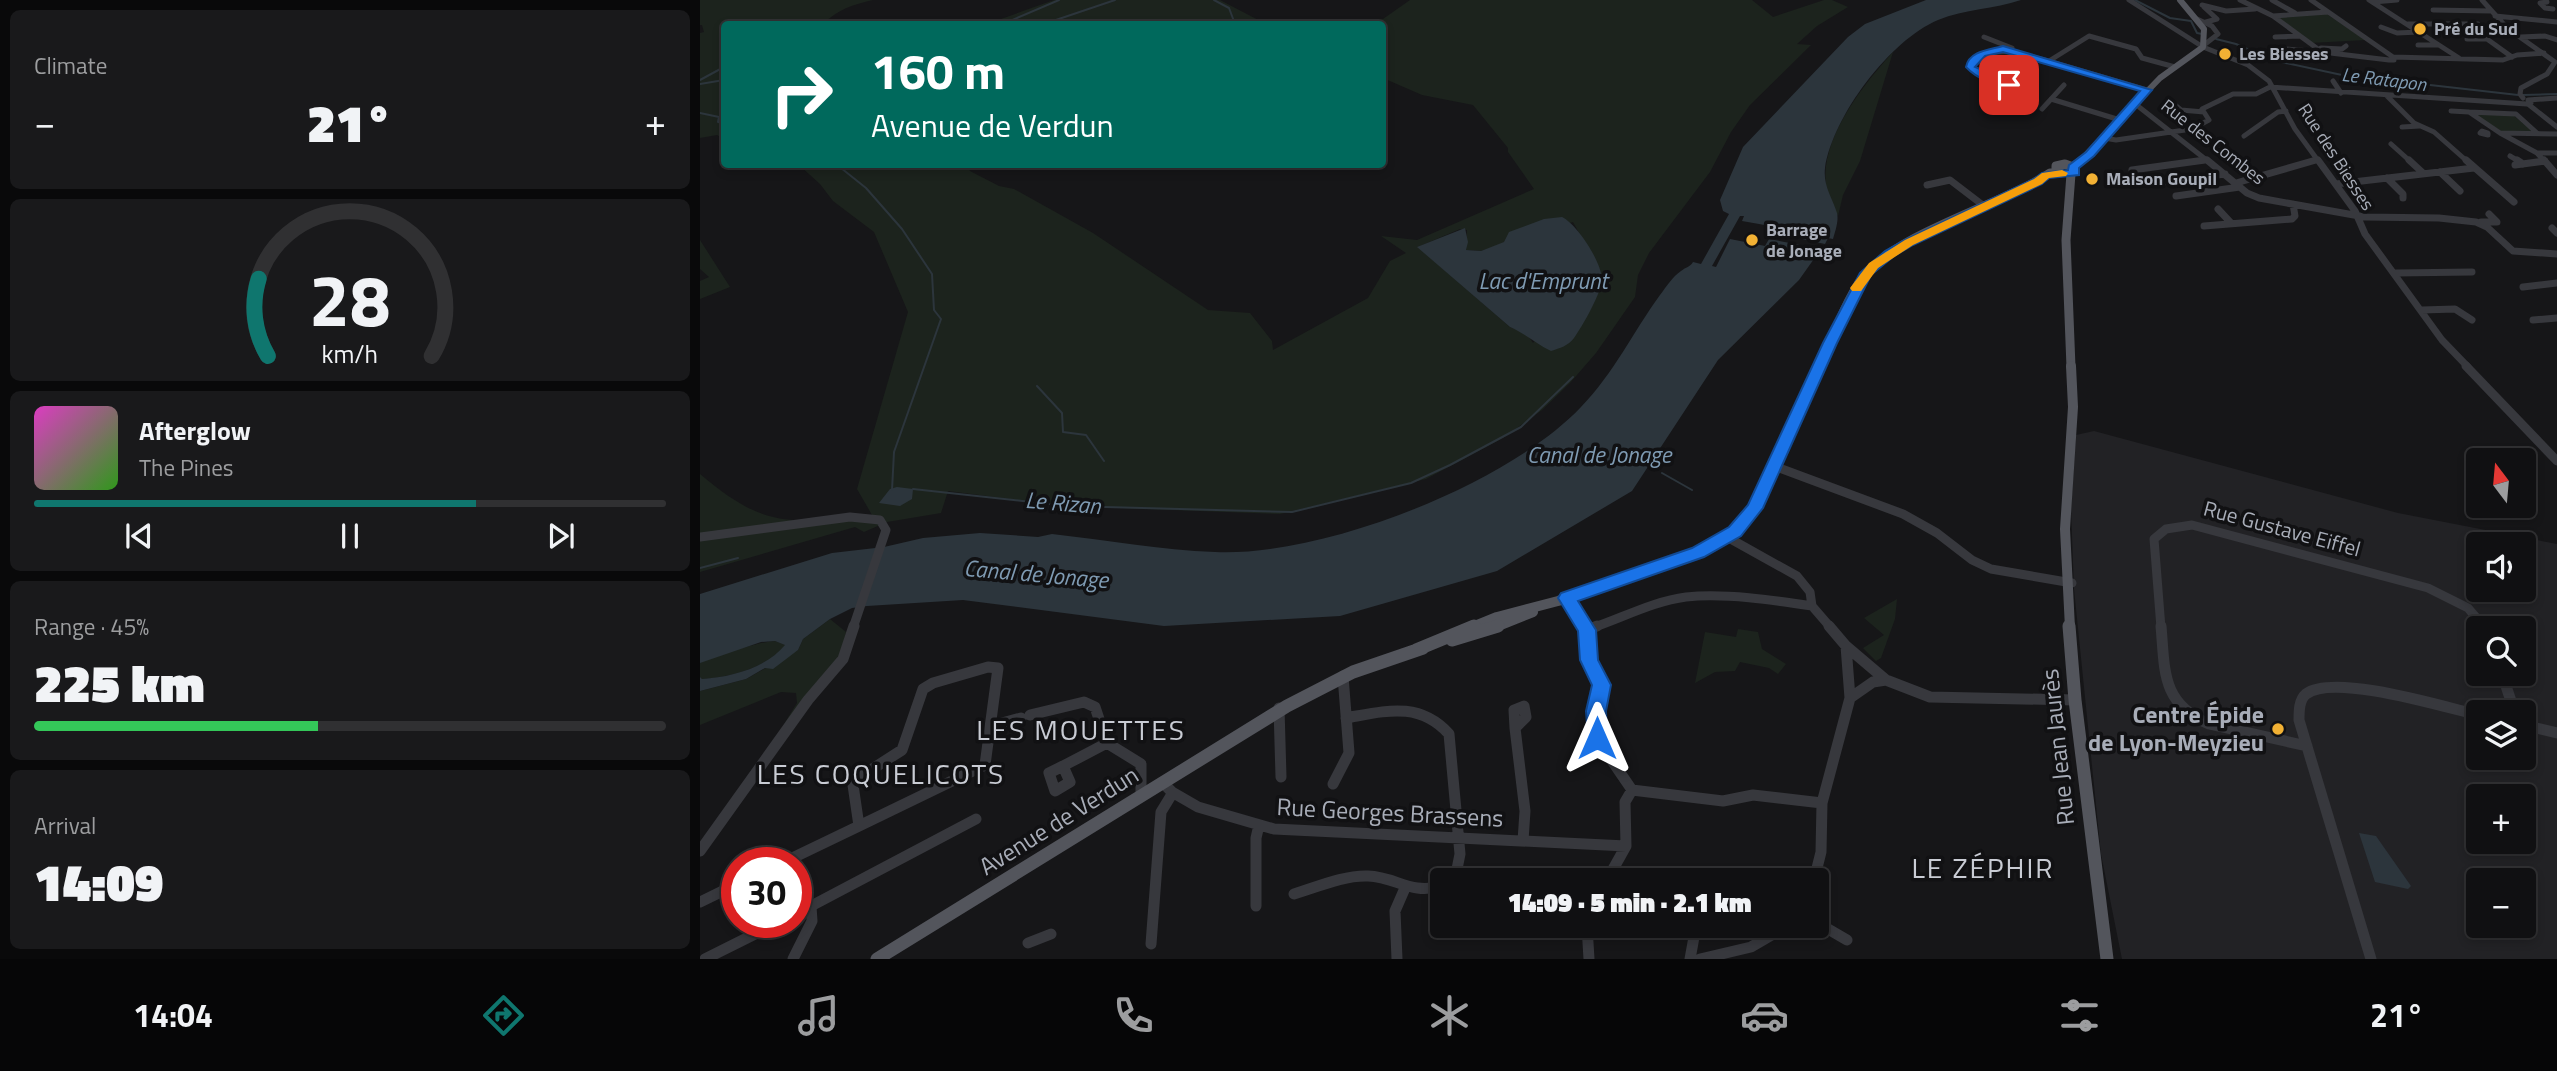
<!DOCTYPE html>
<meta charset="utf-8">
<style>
:root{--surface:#101012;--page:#19191b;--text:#f1f3f6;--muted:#9c9d9f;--line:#303032;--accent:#0f766e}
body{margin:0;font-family:"Titillium Web",sans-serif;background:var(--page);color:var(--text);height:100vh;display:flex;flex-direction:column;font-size:26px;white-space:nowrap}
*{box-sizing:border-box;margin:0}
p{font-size:23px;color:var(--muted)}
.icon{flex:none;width:38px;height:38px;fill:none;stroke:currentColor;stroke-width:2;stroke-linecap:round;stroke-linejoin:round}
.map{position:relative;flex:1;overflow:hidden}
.details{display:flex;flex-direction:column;gap:10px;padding:10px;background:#09090a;width:700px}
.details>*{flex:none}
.top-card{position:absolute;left:21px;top:21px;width:665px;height:147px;border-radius:7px;box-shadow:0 4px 10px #0003,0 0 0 2px var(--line);background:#00695c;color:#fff;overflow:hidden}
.needle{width:46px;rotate:344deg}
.fabs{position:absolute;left:1766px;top:448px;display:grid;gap:14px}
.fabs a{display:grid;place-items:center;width:70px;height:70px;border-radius:7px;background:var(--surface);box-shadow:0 4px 10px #0003,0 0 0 2px var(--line);font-size:35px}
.speed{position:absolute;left:21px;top:847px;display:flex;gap:14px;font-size:35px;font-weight:700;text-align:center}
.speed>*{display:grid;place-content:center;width:91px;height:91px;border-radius:50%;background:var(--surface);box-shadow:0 4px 10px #0003,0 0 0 2px var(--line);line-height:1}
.speed .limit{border:10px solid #d22;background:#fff;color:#111}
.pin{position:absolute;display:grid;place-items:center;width:60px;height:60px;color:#fff;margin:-30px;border-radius:14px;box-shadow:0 4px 10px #0006}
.me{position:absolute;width:77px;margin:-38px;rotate:0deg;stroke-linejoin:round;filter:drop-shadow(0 0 5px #0008)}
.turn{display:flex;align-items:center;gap:24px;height:147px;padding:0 35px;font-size:32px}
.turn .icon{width:91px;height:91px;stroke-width:2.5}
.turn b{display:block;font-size:49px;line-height:60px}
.big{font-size:52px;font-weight:800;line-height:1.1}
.details .card{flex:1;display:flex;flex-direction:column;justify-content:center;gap:10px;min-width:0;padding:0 24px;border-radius:10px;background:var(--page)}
.details .dial{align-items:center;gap:0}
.dial svg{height:182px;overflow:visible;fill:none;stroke:var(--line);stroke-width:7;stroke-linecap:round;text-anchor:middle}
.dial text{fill:var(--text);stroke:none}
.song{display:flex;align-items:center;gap:21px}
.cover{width:84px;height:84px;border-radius:10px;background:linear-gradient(135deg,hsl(310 70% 55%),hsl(110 70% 35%))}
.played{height:7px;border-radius:4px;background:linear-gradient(90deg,var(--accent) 70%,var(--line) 70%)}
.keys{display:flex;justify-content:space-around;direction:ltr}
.heat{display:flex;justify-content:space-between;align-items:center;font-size:38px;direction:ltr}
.charge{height:10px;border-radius:5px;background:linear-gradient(90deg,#34c759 45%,var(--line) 0)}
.trip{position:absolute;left:730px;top:868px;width:399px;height:70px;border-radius:7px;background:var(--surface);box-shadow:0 4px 10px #0003,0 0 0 2px var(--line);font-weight:800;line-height:70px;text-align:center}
.tab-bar{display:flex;height:112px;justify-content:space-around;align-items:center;background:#060607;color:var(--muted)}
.tab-bar .icon{width:49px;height:49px}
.tab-bar .active{color:var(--accent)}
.tab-bar b{font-size:32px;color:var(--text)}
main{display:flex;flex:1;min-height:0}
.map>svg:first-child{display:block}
.built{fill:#222225;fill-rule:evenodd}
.green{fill:#1c231d;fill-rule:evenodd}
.water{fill:#2c353c}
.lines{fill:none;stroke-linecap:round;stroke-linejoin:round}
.stream{stroke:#2c353c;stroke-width:2}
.minor-far3{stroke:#37383d;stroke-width:5}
.minor-far2{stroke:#37383d;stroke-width:7}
.minor-far1{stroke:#37383d;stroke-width:9}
.minor{stroke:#37383d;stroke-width:11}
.major-far3{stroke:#53555c;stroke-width:6}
.major-far2{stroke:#53555c;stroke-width:9}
.major-far1{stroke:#53555c;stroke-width:10}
.major{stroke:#53555c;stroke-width:13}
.route{fill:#1a73e8;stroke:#114b97;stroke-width:2}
.slow{fill:#f59e0b}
.poi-dot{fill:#f2b134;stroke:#111113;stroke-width:2.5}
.labels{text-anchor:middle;stroke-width:7;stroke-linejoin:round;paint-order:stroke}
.far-poi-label{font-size:18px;font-weight:bold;fill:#a8adb8;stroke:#111113;text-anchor:start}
.far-street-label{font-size:18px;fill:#a8adb8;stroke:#111113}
.far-water-label{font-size:19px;font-style:italic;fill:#7f9bb3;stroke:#111113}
.street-label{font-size:21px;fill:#a8adb8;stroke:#111113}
.water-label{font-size:23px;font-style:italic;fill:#7f9bb3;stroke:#111113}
.near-poi-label{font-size:24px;font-weight:bold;fill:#a8adb8;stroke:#111113;text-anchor:end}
.near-street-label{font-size:24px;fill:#a8adb8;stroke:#111113}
.near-neighbourhood-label{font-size:28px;letter-spacing:2px;fill:#c9ccd4;stroke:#111113}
</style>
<main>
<section class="details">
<div class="card"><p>Climate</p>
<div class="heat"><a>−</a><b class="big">21°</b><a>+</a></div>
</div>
<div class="card dial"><svg viewBox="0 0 100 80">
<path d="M14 69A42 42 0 1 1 86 69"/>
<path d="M14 69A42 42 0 0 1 10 35" stroke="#0f766e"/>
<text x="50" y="56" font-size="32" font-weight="700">28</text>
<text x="50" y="72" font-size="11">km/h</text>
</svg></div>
<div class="card">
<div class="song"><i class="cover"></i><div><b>Afterglow</b><p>The Pines</p></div></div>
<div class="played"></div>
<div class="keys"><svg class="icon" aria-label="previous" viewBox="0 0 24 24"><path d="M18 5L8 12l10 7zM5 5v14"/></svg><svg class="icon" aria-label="pause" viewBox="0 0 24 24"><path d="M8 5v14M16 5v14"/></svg><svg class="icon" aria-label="next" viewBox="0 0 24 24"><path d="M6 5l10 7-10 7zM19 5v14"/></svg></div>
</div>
<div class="card"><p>Range · 45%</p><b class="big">225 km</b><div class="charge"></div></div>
<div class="card"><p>Arrival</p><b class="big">14:09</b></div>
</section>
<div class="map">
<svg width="1857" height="959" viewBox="0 0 1857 959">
<rect width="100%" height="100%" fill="#161618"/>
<path class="built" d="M1394,431L1698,513L1857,544V959H1422L1401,854L1374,589L1371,509L1376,435ZM1778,544H1824V590H1778ZM1778,628H1824V674H1778ZM1778,712H1824V758H1778ZM1778,796H1824V842H1778ZM1778,880H1824V926H1778Z"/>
<path class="green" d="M0,0H173C153,5 137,9 124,24H24V139L17,135L0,138V33L4,32L2,25H0Z
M354,0H520L564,23L571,24H338L346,22L343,20L327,24H287Z
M710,0H1052L1073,17L1124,0H1132L1148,7L1117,26L1097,44L1111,45L1050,105L1031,132L1010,172L949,253L938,275L935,297L896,353L870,383L842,410L803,438L726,479L580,514L366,506L248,491L241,513L187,522L164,532L155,527L0,572V474C66,530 90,523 172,515L157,489L208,312L174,232L133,201L120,184L99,165H266L270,171L299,186L314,189L393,233L508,310L550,313L572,341L573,350L668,298L690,261L706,253L681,236L717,240L834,189L808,152V148L773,105L722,95L683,78L682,24H664L669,20L683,19ZM873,222L898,267L833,343L827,334L810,327L718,247L760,229L767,230L766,250L781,251Z
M1625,13L1666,40L1610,43L1575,17Z
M1193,52L1160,161L1143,195L1138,216C1134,208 1128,199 1127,191C1116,143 1163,85 1193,52Z
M1774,114H1812L1833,132H1802Z
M0,240L30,287L0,299V281L9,277L0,269Z
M1197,599L1195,619L1181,658L1176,661L1163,648L1184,635L1164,618Z
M130,619L146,632L140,660L84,724L97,703L96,693L81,692L0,725V691L46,679L98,650L103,639Z
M1038,629L1058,632L1062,649L1086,664L1078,674L1069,668L1040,662L1035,671L1015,672L995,683L1005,632L1036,637Z
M75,641L86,645C66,668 31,677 2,679L0,677V663C9,657 63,641 75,641Z"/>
<path class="water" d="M1226,0H1321C1294,9 1265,9 1238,20C1190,40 1133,116 1125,168C1123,186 1132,197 1137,213C1139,221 1135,232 1133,239L1128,238L1125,244L1073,233L1076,227L1042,221L1044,216H1040L1012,266L1016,267L1030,239L1065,246L1069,239L1121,249L1099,280L1018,360L932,491L797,571L640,616L464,626L263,600L167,606L152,608L130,619L103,639L98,650L73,669L65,668L46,679L0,691V677L2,679C31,677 66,668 85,645L75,641L61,642L0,663V594L132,553L184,547L223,538L280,533L338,537L352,534C406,540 461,550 515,552C622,557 807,485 881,407C914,373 933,332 960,295C966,287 973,276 981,271C986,267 990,267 993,262L1001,264L1029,214L1023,211L1020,200L1043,147L1148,37L1165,24Z
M862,217C877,224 901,261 902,279C902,292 882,327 874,338C868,346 860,348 851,351C836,344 826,334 810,327L717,247L765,228L768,242L766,250L781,251L804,242L809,232L844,219Z
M197,487L213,489L212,499L200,506L179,503L190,489Z
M1659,833L1676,836L1711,886L1708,889L1675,882Z"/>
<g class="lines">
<path class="stream" d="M514,0L529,8L535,24
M1435,0L1470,18L1491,21L1497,33L1502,34
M303,24L359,0
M344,24L415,0
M1516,39L1536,44L1572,60L1642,75L1818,95
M0,80L24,67
M0,84L24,80
M1823,95L1857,94
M0,113L19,117L18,122L24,123
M136,164L166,188L202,229L232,274L234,310L241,319L194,452L192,490
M337,386L362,413L363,432L386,435L404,461
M962,473L992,490
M213,489L368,506L592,512L711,483L750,465L821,427L873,377
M0,568L38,558"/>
<path class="minor-far3" d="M1429,0L1503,47L1548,65L1569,81L1595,129L1619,162
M1540,0L1573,16L1622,52L1573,48
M1572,0L1595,13
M1611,0L1693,57
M1669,0L1759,58
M1782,0L1807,28L1855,62L1847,74L1821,88L1820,94L1823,98
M1673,2L1697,0
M1847,2L1840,3L1845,8L1853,9
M1502,5L1526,11L1555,9
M1504,7L1517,19L1506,22
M1733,10L1791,11
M1573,16L1628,12
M1795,16L1857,22
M1497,19L1512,26L1518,34L1504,45
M1708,24H1778
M1681,27L1697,33L1719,32
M1284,37L1312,48
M1575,37L1600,36
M1821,37L1845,36L1857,40
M1767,39H1787L1812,57
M1718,45H1737
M1621,48L1642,49L1646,46
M1622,52L1689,60H1694L1693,57L1803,60L1817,55L1844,53
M1274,60L1307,69L1296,80
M1348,61L1447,90
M1633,81L1641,93
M1309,85L1270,67L1271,62C1297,44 1321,54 1349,61L1389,36L1436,49L1442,58L1475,67
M1686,95L1714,123L1734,132L1768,162
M1351,99L1420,120
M1828,100L1857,98
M1434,103L1509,162
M1828,104L1857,127
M1475,105L1481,110L1504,112
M1342,109L1364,85
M1751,111L1769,112
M1702,127L1720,126
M1782,131L1788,133V135L1780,133Z
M1800,133L1769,112L1816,114L1837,133
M1544,136L1578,112L1586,111
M1404,138L1416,140L1492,129L1509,120L1502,109L1533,94H1556L1570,87L1827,104L1831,103L1830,101
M1691,144L1711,162
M1837,153H1857
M1810,156L1820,162
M1492,162L1508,160
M1609,162L1617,160
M1836,162L1845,161
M1845,162L1837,153L1800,133L1857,134"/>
<path class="minor-far2" d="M1507,160L1547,193L1559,198L1665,217L1739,218L1776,222L1787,227L1813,251L1857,254
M1618,160L1655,211L1665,234L1742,340L1768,367
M1709,160L1723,173
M1766,160L1814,202
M1817,160L1823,164
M1844,160L1857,175
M1815,165L1845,161
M1432,170L1505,160
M1740,172L1760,191
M1687,178L1703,194V198
M1463,182L1525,174
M1536,183L1616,160
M1636,184L1774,168
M1227,185L1250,180L1284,206
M1476,196L1540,187
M1518,209L1531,223
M1781,222H1797L1789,214
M1504,226L1592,219L1595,216L1593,204
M1852,228L1857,233
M1696,273L1772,272
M1823,287L1857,283
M1722,310L1755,309L1772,320
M1833,320L1857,318"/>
<path class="minor-far1" d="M1766,366L1857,461
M1074,466L1203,514L1237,533L1272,560L1291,569L1372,583
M0,537L150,517L180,520L186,530L153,628
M1027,537L1097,576L1110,592L1112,606L1131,628
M867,598L886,628
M892,628C922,618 954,601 986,597C1025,593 1073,600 1112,606
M1461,628L1454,539L1466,529L1492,525L1728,588L1768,608L1785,628"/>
<path class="minor" d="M885,626L889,660L902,685L898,704V732L906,752L932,790L925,802L926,846L907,880
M1129,626L1146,646L1186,680L1230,697L1375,700
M1461,626C1465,671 1461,703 1509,724L1607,746
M887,630L897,626
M288,667L298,668L285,765L159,826L153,785L163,775L202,750L223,689L233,683Z
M1802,674L1813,707L1818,712
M1150,698L1173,682L1186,680
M824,706L826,717L815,728L814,710Z
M579,708L581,777
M330,715L384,702L395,707L407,743L441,764V796
M646,718C686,711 719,701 749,734L760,854L757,869L750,880
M1824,725L1857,733
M291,726L321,718
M815,728L825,811L823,841
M363,766L370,782L355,791L349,773Z
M363,766L407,743
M463,783L472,792L498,807L574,829L926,846
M633,784L649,753L643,676
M932,790L1023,801L1053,795L1122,803
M0,851L108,700L143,659L154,626
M82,863L159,826
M1114,880L1121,852L1122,803L1150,698L1146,646
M594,894C617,887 644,875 668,876C697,877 710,895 742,886
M0,902L37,884
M556,906V838L559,825
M96,914L276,819
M1116,922L1147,940
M887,926L889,959
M328,943L351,934
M451,944L461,812L472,794
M5,959L79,922
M93,959L112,921L111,906
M697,959L695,911L705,888
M990,959L996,926
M1000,959L1051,947L1087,926
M1671,959L1599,720C1599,711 1599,700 1606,694C1634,673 1744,707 1778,715"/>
<path class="major-far3" d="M1379,162L1460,78L1503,47L1504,29L1480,0"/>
<path class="major-far2" d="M1373,167L1382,160
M1361,173L1356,170V166L1365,164L1373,167
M1120,367C1133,339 1143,306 1161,280C1192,234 1301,206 1350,173H1360
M1371,367L1366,240L1371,174L1375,171L1373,167"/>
<path class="major-far1" d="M770,628L797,617L858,601L998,552L1035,531L1054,508L1121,366
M793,628L833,612
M1370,628L1365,529L1373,407L1371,366"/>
<path class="major" d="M1369,626L1375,700L1407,959
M752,640L798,626
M716,650L774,626
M177,959L587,706L653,672L723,648"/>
</g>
<path class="route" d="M1303,46L1452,90L1394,156L1379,168V175L1349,178L1342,184L1213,245L1194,256L1171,275L1137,343L1063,508L1041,536L1004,557L878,601L896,630L898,660L911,685L906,711L907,738L904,745L897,747L890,745L888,738L886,711L892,685L880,660L878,631L858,598L861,593L992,548L1029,527L1048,505L1123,343L1160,273L1185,251L1205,240L1334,179L1342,173L1368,170L1369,165L1386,152L1440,91L1303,52L1285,56L1275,67L1312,83V87C1298,88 1276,78 1266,67C1269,51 1289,50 1303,46Z"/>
<path class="slow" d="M1362,170L1368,173L1366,176L1349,178L1342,184L1213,245L1178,268L1161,291H1152L1150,288L1169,263L1205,240L1334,179L1342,173Z"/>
<g class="poi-dot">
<circle cx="1720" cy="29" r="7"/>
<circle cx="1525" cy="54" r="7"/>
<circle cx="1392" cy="179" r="7"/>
<circle cx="1052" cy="240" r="7"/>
<circle cx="1578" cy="729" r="7"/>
</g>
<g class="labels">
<g class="far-poi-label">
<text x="1734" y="35">Pré du Sud</text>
<text x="1539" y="60">Les Biesses</text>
<text x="1406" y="185">Maison Goupil</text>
<text x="1066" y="236">Barrage<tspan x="1066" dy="21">de Jonage</tspan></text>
</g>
<g class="far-street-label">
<text transform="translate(1513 142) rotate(38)" y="6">Rue des Combes</text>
<text transform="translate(1636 157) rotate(57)" y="6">Rue des Biesses</text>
</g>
<g class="far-water-label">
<text transform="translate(1684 79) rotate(7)" y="7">Le Ratapon</text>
</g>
<g class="street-label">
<text transform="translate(1582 529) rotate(15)" y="7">Rue Gustave Eiffel</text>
</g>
<g class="water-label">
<text x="843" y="289">Lac d'Emprunt</text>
<text x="899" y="463">Canal de Jonage</text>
<text transform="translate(363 503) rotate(5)" y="8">Le Rizan</text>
<text transform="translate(336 574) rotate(5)" y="8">Canal de Jonage</text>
</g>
<g class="near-poi-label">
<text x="1564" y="723">Centre Épide<tspan x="1564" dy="28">de Lyon-Meyzieu</tspan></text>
</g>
<g class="near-street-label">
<text transform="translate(1358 747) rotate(-96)" y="8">Rue Jean Jaurès</text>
<text transform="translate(690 813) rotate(3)" y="8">Rue Georges Brassens</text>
<text transform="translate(359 821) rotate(-32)" y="8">Avenue de Verdun</text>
</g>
<g class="near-neighbourhood-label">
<text x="381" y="740">LES MOUETTES</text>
<text x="181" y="784">LES COQUELICOTS</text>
<text x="1283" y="878">LE ZÉPHIR</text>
</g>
</g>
</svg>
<div class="fabs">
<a><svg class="needle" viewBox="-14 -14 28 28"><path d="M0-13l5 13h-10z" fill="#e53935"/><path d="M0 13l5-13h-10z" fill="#9c9d9f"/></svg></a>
<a><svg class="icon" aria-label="sound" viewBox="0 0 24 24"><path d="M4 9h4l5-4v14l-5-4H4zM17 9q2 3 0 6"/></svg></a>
<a><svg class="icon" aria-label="search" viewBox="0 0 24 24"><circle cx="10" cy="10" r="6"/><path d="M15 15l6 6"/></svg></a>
<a><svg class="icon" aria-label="layers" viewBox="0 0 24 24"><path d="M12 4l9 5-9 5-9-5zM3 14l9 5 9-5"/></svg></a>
<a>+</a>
<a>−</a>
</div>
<div class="speed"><div class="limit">30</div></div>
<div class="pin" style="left:1309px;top:85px;background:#d93025"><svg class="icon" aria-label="arrive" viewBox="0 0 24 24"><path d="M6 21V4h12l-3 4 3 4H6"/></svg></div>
<svg class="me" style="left:897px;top:738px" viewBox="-20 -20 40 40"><path d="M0-17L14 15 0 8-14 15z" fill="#1a73e8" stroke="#fff" stroke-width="4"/></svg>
<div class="trip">14:09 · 5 min · 2.1 km</div>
<div class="top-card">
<div class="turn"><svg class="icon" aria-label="right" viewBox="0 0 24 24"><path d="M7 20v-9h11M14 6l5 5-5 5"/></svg><div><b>160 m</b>Avenue de Verdun</div></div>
</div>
</div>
</main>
<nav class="tab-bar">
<b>14:04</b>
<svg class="icon active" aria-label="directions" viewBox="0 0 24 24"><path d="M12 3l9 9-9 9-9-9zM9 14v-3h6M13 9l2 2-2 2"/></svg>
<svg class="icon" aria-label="music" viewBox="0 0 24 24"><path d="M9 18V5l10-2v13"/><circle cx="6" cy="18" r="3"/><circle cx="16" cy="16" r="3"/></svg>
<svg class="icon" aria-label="phone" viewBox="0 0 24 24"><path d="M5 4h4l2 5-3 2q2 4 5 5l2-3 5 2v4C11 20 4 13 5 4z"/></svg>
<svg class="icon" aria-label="climate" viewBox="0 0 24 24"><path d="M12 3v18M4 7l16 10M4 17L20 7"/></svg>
<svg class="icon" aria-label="car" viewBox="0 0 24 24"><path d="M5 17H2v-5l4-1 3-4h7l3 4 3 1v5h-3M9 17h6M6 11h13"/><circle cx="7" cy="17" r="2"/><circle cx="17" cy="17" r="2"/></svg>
<svg class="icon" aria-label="filters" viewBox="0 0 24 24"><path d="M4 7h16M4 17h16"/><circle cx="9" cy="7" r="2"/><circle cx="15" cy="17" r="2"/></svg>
<b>21°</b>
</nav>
